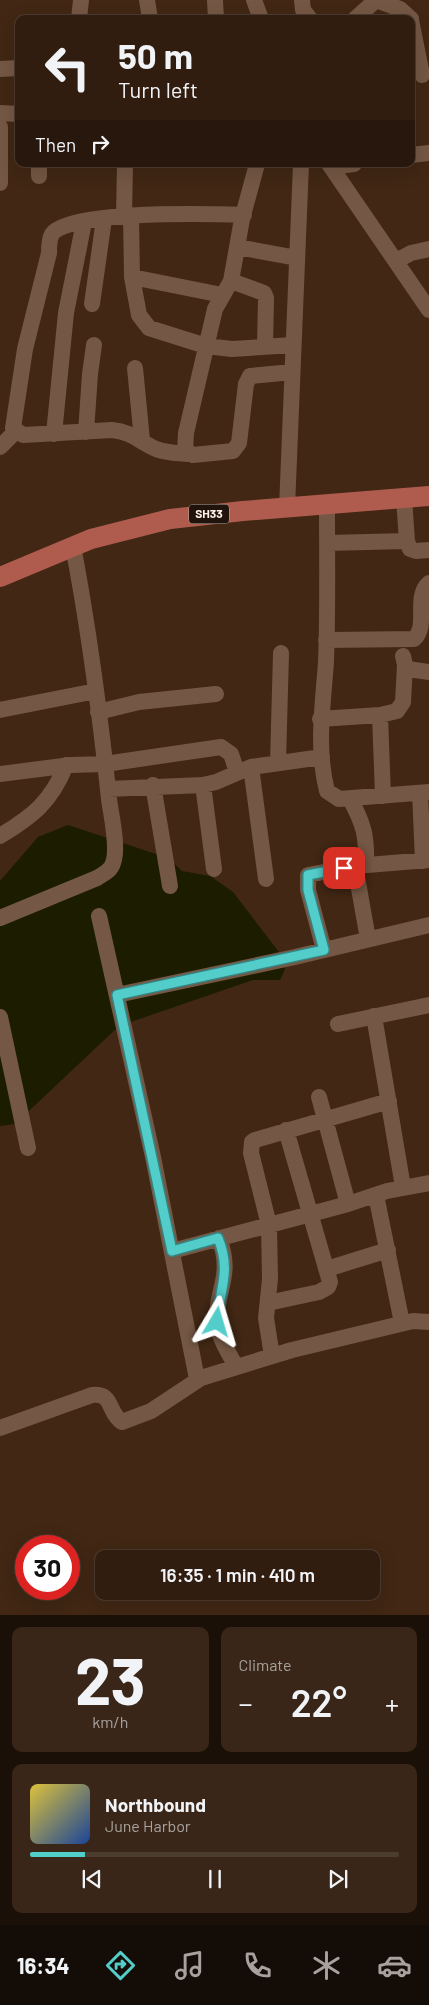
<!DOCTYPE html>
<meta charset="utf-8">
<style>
:root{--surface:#311d0f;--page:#392618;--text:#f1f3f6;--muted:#a8a29e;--line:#4c3b2f;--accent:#53cdca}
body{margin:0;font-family:Barlow,sans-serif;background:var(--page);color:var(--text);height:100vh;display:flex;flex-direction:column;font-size:19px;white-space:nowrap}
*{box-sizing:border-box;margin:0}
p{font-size:16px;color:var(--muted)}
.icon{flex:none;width:28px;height:28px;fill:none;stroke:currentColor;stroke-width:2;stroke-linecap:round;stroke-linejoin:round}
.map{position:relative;height:1615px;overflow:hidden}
.drawer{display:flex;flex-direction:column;gap:12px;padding:12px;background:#1b1008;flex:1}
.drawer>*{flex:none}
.top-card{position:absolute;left:15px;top:15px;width:400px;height:152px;border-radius:10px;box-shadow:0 5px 20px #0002,0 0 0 1px var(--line);background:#311d0f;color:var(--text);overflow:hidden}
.speed{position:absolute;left:15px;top:1535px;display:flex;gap:10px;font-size:25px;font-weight:700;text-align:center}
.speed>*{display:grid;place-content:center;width:65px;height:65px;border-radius:50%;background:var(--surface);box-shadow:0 5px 20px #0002,0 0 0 1px var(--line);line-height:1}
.speed .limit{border:8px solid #d22;background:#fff;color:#111}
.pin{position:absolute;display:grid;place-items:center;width:42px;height:42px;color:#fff;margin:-21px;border-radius:10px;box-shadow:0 2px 8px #0006}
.me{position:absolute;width:55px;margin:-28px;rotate:7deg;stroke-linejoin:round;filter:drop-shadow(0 0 4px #0008)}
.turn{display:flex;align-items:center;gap:18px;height:105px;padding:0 20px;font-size:22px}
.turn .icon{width:65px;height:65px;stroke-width:2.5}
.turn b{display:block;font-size:35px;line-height:42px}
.then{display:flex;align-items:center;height:48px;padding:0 20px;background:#0003;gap:10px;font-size:19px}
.big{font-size:38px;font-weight:600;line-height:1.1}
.drawer .tile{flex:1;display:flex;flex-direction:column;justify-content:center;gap:8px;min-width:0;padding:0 18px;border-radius:10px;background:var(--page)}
.drawer .dial{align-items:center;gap:0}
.dial b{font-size:65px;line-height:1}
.song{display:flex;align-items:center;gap:15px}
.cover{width:60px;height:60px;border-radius:8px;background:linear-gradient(135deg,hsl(50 70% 55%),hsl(220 70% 35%))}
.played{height:5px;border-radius:2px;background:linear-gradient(90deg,var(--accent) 15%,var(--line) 15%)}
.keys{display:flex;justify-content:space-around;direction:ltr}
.heat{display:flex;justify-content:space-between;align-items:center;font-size:28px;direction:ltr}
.drawer .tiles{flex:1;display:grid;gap:12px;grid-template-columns:1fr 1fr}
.tile:last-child{grid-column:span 2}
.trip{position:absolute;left:95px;top:1550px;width:285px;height:50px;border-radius:10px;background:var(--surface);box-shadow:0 5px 20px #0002,0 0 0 1px var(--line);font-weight:600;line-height:50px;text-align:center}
.tabs{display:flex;height:80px;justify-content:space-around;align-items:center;background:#140c06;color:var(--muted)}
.tabs .icon{width:35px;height:35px}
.tabs .current{color:var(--accent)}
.tabs b{font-size:22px;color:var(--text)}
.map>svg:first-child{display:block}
.water{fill:#1b1c00}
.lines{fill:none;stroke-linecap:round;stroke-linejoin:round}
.minor{stroke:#745744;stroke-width:16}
.major{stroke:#af5c4e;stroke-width:20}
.route-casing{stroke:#368583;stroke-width:12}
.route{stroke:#53cdca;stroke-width:9}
.labels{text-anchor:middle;stroke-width:4;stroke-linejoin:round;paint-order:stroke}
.shield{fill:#1f130b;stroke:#bbaea4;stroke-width:1}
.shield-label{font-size:12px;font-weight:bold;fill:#fef0e6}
</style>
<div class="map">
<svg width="429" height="1615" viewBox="0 0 429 1615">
<rect width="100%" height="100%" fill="#412714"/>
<path class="water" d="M68,825L168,858L182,871L210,876L233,892L282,956L285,969L280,980H253L119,1026L15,1124L0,1126V881L38,837Z"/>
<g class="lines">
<path class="minor" d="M147,0L150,19
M215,0L216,19
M254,0L261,19
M302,0L303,10L310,19
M376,0L400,9L411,19
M79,19L81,0
M355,19L376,0
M411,20L422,75
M0,69L19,68
M0,113L19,114
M0,127V183
M411,155L429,153
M257,164L242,219L231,281L215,309L186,433L185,451L193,455L233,451L239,443L246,384L250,376L292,372
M329,164L429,310
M331,167L354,164
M39,176V164
M131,215L132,277L139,315L149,328L206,346L232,349L293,345
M124,216L125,164
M237,247L297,258
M396,261L411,253L429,249
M132,277L222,295
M231,281L264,293L266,298L265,347
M92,304L104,219
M135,368L142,440
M86,432L90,374L94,345
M54,434L66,313L84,222
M0,447L15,432
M188,454C177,453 166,453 156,449C138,441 132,432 112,430L23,435L13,428L25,349L49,253C49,247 49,239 52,234C69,210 212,214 244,215
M404,498L407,541L410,549L416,551L429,550
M327,505C327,557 328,610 326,662C323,705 316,748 327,791L339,799L429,792
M287,508L301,164
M327,543L407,541
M326,640L414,639C429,626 413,597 429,583
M403,656L405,665L408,669L429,672
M0,710L96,691
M98,712L139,702L216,694
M380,715L383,796
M320,719L380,715L397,711L403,702L405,665
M278,763L281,653
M251,767L266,879
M0,774L71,765L105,764L221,747L231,754L237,772
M153,785L170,886
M203,785L214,869
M108,789L203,785L216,782L251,767L322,757
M420,793L423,861
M350,799C364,824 367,837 366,865
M0,836C33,816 51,802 66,765
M355,866L368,939
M99,916L153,1157L197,1379
M0,918L97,878C103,874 111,871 113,863C119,848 111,815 109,799C100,714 89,630 73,546
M324,950L308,890V875L355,866L429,860
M117,995L295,957L429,925
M374,1016L403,1187
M0,1017L28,1148
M338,1024L429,1005
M319,1097L348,1204
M376,1195L402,1323
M219,1238C234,1278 214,1290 218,1324C219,1339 229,1353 236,1367
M172,1251L348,1204L387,1191L429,1183
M327,1269L388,1250
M268,1303L319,1292L328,1287L330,1282L286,1130
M272,1356L266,1318L270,1279L269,1225L251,1153L252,1142L255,1140L389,1101
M0,1428L92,1395C114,1393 107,1412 122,1422L151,1411L201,1378L292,1350L413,1321L429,1322"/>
<path class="major" d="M0,577L91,539L170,519L243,511L429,496"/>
</g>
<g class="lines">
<defs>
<path id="route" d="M217,1322C219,1289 232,1272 218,1238L172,1251L117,995L324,950L308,890V875L344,868"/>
</defs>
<use href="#route" class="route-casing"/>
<use href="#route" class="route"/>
</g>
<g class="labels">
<rect class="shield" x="189" y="504.5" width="40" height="19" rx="4"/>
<g class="shield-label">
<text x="209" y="518">SH33</text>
</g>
</g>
</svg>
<div class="speed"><div class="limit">30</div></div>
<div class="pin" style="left:344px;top:868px;background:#d93025"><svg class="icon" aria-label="arrive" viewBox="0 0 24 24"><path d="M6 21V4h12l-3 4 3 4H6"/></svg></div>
<svg class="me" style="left:217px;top:1322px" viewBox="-20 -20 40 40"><path d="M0-17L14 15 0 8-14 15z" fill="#53cdca" stroke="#fff" stroke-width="4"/></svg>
<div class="trip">16:35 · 1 min · 410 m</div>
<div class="top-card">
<div class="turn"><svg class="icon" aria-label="left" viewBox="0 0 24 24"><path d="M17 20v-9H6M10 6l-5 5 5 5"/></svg><div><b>50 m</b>Turn left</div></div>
<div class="then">Then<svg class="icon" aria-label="right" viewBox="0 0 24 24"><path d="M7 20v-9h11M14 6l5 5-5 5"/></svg></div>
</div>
</div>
<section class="drawer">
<div class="tiles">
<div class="tile dial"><b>23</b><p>km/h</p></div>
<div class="tile"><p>Climate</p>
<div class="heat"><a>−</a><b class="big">22°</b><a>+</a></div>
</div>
<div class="tile">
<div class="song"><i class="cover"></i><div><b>Northbound</b><p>June Harbor</p></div></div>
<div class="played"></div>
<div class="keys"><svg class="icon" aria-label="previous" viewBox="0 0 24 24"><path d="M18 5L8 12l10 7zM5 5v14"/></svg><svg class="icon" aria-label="pause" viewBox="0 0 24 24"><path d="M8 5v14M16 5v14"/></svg><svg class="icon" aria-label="next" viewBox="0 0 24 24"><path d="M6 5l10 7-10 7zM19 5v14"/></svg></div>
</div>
</div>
</section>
<nav class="tabs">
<b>16:34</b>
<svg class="icon current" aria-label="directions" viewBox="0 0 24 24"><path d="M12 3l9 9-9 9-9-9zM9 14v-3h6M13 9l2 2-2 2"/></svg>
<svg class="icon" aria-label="music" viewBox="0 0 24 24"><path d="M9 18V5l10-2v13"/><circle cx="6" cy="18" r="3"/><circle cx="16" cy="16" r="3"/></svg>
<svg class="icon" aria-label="phone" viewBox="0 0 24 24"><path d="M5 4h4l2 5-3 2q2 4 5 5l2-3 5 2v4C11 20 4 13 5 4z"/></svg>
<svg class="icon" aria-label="climate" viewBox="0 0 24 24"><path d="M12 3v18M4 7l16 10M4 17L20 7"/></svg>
<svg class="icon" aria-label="car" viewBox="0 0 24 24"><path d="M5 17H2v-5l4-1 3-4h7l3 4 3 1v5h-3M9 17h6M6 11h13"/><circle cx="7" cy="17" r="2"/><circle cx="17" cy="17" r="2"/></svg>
</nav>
